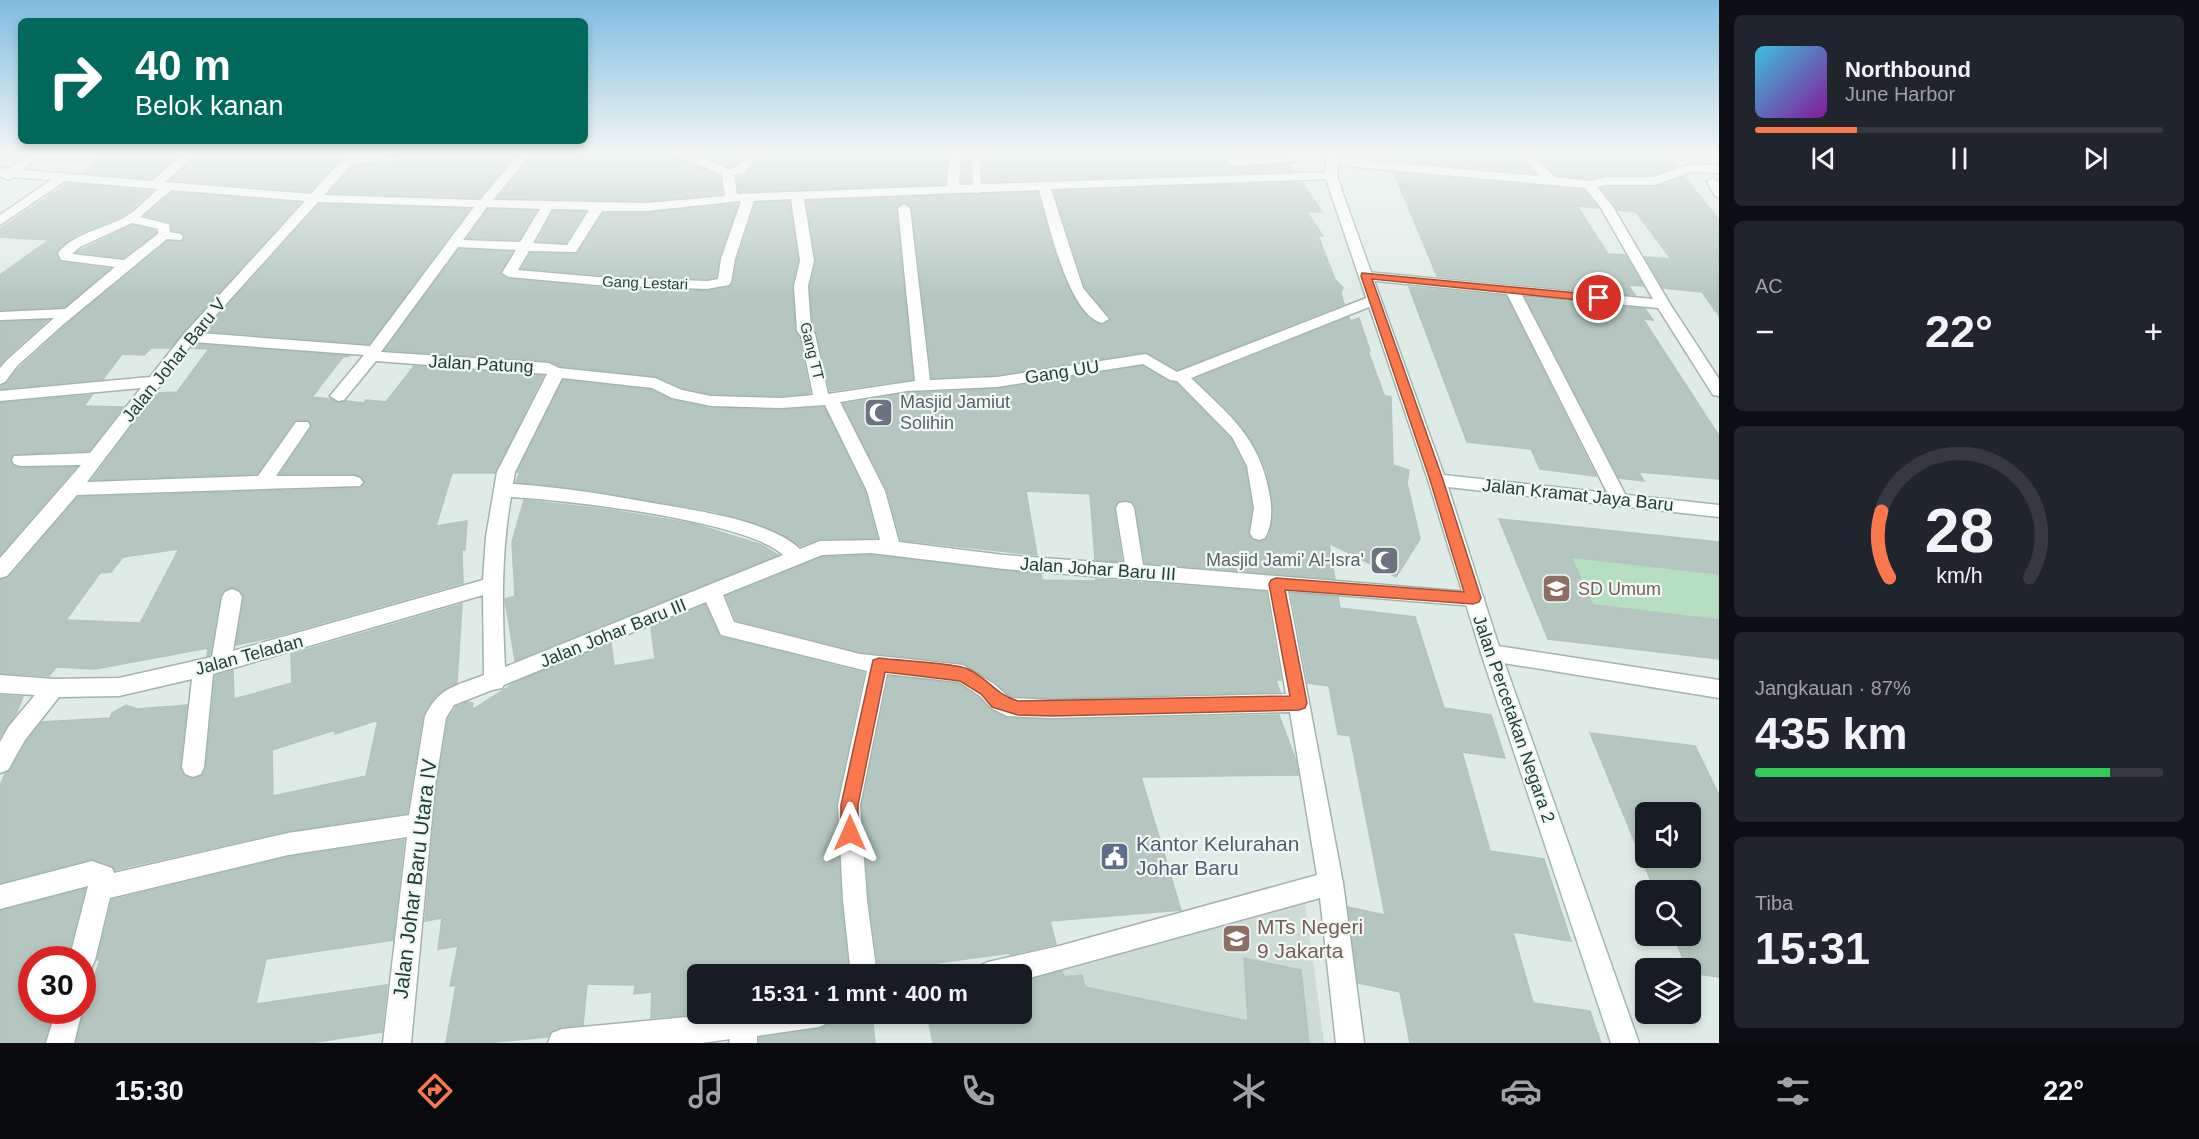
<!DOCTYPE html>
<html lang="id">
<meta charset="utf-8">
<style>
:root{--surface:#171b24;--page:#20242c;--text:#f1f3f6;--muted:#9ea1a6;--line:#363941;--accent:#fb784e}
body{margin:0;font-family:Arial,sans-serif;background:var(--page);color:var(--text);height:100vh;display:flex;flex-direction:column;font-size:22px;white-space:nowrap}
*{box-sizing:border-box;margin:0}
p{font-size:20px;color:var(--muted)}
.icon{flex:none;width:33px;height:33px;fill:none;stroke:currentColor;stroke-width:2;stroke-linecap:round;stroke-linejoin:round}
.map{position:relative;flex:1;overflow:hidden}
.sheet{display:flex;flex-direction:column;gap:15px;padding:15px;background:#0d0f14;width:480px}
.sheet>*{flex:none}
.hud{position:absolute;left:18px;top:18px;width:570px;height:126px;border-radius:9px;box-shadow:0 3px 9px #0003;background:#00695c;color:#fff;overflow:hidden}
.buttons{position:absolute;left:1635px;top:802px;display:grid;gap:12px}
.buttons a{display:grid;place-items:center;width:66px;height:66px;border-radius:9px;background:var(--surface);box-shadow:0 3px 9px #0003;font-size:30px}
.speed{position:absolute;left:18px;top:946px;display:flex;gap:12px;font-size:30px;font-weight:700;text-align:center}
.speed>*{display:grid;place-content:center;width:78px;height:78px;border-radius:50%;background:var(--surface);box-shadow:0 3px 9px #0003;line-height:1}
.speed .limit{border:9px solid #d22;background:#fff;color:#111}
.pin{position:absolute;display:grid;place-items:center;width:51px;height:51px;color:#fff;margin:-26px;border:3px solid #fff;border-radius:50%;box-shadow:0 2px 6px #0007}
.me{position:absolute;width:66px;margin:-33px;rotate:0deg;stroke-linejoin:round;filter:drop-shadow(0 0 4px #0008)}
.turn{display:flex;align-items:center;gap:21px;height:126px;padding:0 18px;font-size:27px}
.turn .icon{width:78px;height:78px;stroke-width:2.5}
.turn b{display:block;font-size:42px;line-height:51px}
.big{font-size:45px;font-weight:700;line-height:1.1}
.sheet .widget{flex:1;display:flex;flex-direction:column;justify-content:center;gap:9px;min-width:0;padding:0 21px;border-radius:9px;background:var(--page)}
.sheet .dial{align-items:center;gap:0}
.dial svg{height:156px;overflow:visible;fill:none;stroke:var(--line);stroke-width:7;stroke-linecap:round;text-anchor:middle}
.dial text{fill:var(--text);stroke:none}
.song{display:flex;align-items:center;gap:18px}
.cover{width:72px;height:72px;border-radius:9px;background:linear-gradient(135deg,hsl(190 70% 55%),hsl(290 70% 35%))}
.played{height:6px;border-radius:3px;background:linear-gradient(90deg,var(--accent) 25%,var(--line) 25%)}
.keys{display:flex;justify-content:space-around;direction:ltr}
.heat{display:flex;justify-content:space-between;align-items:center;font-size:33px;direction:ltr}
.charge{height:9px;border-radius:4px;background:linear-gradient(90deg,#34c759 87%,var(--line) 0)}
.trip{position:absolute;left:687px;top:964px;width:345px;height:60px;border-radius:9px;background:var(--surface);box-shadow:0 3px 9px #0003;font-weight:700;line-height:60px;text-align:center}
.menu{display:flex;height:96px;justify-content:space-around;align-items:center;background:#090b0e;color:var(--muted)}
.menu .icon{width:42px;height:42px}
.menu .on{color:var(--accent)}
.menu b{font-size:27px;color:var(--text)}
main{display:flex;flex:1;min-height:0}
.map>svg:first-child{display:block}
.built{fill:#cddbd5}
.green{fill:#b6dec1}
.building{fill:#b4c6bf;stroke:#b1c5bd;stroke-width:1.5;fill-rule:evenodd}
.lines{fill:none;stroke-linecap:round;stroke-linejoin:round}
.lane-casing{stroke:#a2b3ad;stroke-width:10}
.street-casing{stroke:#a2b3ad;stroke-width:3}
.secondary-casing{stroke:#9db8ae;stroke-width:3}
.lane{stroke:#fff;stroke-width:8}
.street{fill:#fff;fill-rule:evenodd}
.secondary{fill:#fff;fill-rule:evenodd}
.route{fill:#fb784e;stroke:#a34e33;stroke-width:1.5}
.labels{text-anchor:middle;stroke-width:4.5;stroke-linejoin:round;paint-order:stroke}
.far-street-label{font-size:15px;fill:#1f3d35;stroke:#f0f8f4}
.street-label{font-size:18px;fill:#1f3d35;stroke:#f0f8f4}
.worship-label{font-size:18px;fill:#5b616d;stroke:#f0f8f4;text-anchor:start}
.education-label{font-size:18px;fill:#785e54;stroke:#f0f8f4;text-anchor:start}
.near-service-label{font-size:21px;fill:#4e5e75;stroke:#f0f8f4;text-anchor:start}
.near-street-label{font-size:21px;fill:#1f3d35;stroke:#f0f8f4}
.near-education-label{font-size:21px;fill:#785e54;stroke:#f0f8f4;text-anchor:start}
</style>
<main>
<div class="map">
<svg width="1719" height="1043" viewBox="0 0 1719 1043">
<rect width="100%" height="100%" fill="#dfebe6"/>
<path class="built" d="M1305,902L1324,1043H1008L1022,1014V975H1018Z"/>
<path class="green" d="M1571,557L1719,574V620L1593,605Z"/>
<path class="building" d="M109,154H179L151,179L83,173Z
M198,154H344L310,192L170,180Z
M394,154H516L479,198L329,193L354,165L396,164L400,160Z
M533,154H672L720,177L722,194L647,201L498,198Z
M698,154H745L735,165L729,167Z
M764,154H947L945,184L739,192L737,177L746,175Z
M963,154H970L971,182L961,183Z
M982,154H1253L1232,156L1224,163L1232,168L1289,164L1294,171L983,182Z
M1386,154H1516L1534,173L1389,160Z
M1535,154H1668L1677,166L1653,175H1607L1589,179L1556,175Z
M1394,173L1584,190L1598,208L1577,206L1608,254L1625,255L1643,286L1628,285L1635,295L1437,276Z
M1685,177L1719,220V316L1702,292L1663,288L1645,257L1671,259L1636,212L1617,210L1601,188L1655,187Z
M1302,182L1322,212H1307L1323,236H1318L1335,279L1343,288L1341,294L1344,304L1177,370L1146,352L997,375L932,378L912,208L903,202L896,208L913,379L830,391L817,334L813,328L810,286L816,261L807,201L1037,192L1052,244L1068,286L1088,318L1103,325L1110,321L1111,318L1085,287L1054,191Z
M68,183L152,191L124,215L79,234L56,251L61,262L110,269L64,307L0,310V275L49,240L0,237V229Z
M172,192L300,203L170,348H151L144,355L122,354L103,379L0,389V386L7,383L19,368L66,325L168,241H183L185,236L181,232L172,230L171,222L145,216Z
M789,201L798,261L792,286L795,331L799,337L810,393L781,396L711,394L683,388L655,376L560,366L549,361L385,350L459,249L512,252L500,274L509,279L597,287L707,291L729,287L733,283L737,260L756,203Z
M319,204L470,209L369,344L205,331Z
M738,204L719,258L716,277L707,279L597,275L522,268L530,253H578L603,213H647Z
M488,209L536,211L519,240L467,238Z
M553,211L585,212L566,243L537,241Z
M132,225L156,231V233L123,258L77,252Z
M1409,287L1506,296L1596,476L1540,469L1531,449L1467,442Z
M1526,298L1645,309L1653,320L1643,319L1719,436V479L1639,472L1644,481L1619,478Z
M1349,317L1351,321L1359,318L1370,351H1368L1384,395L1391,397L1393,465L1409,470L1407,483L1420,539L1396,577L1329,543L1335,579L1145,563L1136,508L1133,502L1125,500L1117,502L1114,508L1122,562L1095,560L1090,494L1026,491L1037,555L901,540L887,490L843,404L907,393L997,389L1143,366L1169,382L1176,383L1230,438L1245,467L1252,508L1248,534L1252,540L1260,542L1266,540L1270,533L1273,509L1267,472L1260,455L1242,427L1195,379Z
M48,320L6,358L0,365V322Z
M194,344L350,356L343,357L312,397L331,399L338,403L346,401L364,403L366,400L386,402L414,366L543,376L495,473H452L436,526L467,521L465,550H462L463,583L273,637L236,645L244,597L240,590L231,587L224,590L220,597L210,655L207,656L208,648L95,669L56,667L49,676L0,673V580L9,577L78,497L360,488L365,483L362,477L354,474H280L312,427L308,420L294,421L257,474L92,480L157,393L177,392L209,349L191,348ZM179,549L140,623L66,620L100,573L111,572L123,557Z
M563,380L651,390L672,400L711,408L781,410L824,407L865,492L877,538L820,539L800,546L771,529L713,511L586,490L516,482L520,472H517Z
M92,395L84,406L123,407L89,451L12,455L10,459L12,465L19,468L76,467L0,555V403Z
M524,500L611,510L695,524L762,545L778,555L515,661L505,599L515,596L512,542Z
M1499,519L1719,542V574L1571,557L1593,605L1719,620V659L1548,639Z
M871,555L1041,574L1042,580L1096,581V579L1266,592L1281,680H1276L1280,692L1052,698L1011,696L995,682L963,663L860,652L736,620L726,596L822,557Z
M1291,593L1338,597L1340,608L1415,617L1444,708L1491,715L1505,758L1462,752L1490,851L1544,859L1571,941L1513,932L1533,1003L1590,1011L1601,1043H1410L1400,992L1358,983L1348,907L1385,915L1350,736L1338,734L1329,686L1308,683Z
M462,604L457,683L435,697L423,715L407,813L287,831L115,870L113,866L91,859L0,883V785L5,774L10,771L27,741L42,722L110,718L112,713L126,705L137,709L187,705L180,767L184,776L194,779L203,775L206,767L215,676L233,670L234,699L292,683L291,654ZM378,720L366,776L273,796L272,750L335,730V734Z
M705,605L720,637L864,673L836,805L841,900L849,975H698V1014L651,1018L652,992L634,994L635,985L587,984L583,1025L561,1027L551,1031L548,1037L484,1043H446L456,985L450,986L458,946L438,949L442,918L425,921L437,786L448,719L456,707L468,702L473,703L472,710L516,682L611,643L614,666L655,659L651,627Z
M889,676L958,684L979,698L990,710L1007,718L1052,720L1279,715L1296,761L1298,775L1141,777L1181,910L1050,921L1056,944L1010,955V953L879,971L869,900L862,805Z
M0,695L23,697L16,714L0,737Z
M1590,733L1695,746L1719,795V977L1690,973V969H1687L1674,936H1690V891H1655ZM1646,813H1690V858H1646Z
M404,840L393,940L266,959L256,1004L387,985L382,1032L310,1043H76L83,1009L100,960H97L112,900L288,857Z
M85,889L67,960H32V1011H54L44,1043H0V911Z
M1244,958L1301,970L1309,1043H933L927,1014H1022V982L1062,971L1064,977L1082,975L1085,987L1248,1021Z
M834,1014H872L875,1043H759V1038L820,1029L830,1024Z"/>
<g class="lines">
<defs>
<path id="lane" d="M976,154L977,189"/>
<path id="street" d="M27,154H41L22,170L152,181L183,154H196L165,182L311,194L347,154L392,156L398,160L396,162L353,163L324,195L480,200L519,154H531L493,200L647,203L725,196L722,175L674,154H691L729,169L736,167L749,154H762L744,173L734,175L737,194L947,186L949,154H961L959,185L1335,172V178L1331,179L1051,189L1083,288L1109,319L1102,323C1068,315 1048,220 1039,190L804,199L814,261L808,286L811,329L815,334L828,394L915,381L898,208L904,204L910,208L930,380L997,377L1146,354L1177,372L1369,297H1379L1381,300L1379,303L1191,378C1229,415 1259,437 1269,492C1272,506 1273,524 1265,538L1259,540L1253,538L1250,533L1254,508L1247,466L1232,437L1177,381L1170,380L1143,364L997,387L907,391L840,402L885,491L899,542L1004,555L1125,564L1116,508L1119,503L1125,502L1131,503L1134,508L1143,565L1481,593L1484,598L1481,603L1474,606L1288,591L1343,883L1364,1043H1336L1320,898L1022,980V975H975L979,966L988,962L1059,946L1317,875L1290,712L1052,718L1007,716L991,708L980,696L959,682L887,674L860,805L867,900L877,975H851L843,900L838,805L867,671L721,635L706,602L504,685L502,688L492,690L454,705L446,718L435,786L411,1043H383L407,837L288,855L110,898L95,960L91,969L82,973V960H69L88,886L0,909V885L92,861L112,868L114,873L288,833L409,815L425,716C439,687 456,686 484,675L483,595L213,674L204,767L201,774L193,777L185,774L182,767L192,679L119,696L59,697L25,740L8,770L0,773V742L9,726L35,695L0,693V675L54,679L119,678L212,657L222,597L225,592L232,589L239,592L242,597L233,651L483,580L486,537L497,472L547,374L376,361L344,400L338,401L330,396L364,355L193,342L87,482L258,476L296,422H308L310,426L276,476H354L360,478L363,482L360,486L77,495L7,576L0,578V558L81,465L20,466L14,464L12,460L14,456L90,453L141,388L0,401V391L150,377L184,334L305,201L171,190L140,217L169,224L170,232L181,234L183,237L181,240L167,239L65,323L17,366L5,382L0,384V368L7,360L54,318L0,320V312L65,309L115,267L61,260L58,253C74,233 103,229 125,217C137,210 147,198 158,189L65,181L0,225V215L51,180L14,177L8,180L0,176V168L9,169ZM791,199L800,261L794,286L797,331L801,336L813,395L781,398L711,396L682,390L655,378L559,368L549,363L381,352L458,247L516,250L502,273L509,277L597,285L707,289L729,285L731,282L735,259L754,201ZM741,201L721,259L718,279L707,281L597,277L518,270L529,251L576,252L602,211H647ZM318,202L474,207L370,346L200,333ZM487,207L540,209L520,242L463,240ZM552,209L589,210L567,245L533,243ZM132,223L158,229V234L124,260L72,254L80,247ZM562,378L652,388L672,398L711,406L781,408L825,405L867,491L880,540L820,541L800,549C768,520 699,511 658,504C609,495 562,487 513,484L515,472ZM511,497C566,500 746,520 783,555L505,667C502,609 501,554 511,497ZM871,553L1004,569L1268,590L1286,694L1052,700L1010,698L994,684L963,665L860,654L734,622L723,595L822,555Z
M1293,154H1340L1337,158L1540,176L1518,154H1531L1555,177L1589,181L1607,177H1653L1691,164L1719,165V173L1691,172L1655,185H1607L1597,187L1613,207L1670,304L1719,379V396L1713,395L1658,308L1522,295L1627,498L1624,502L1618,504L1612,502L1507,294L1366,280L1359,276L1366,272L1653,299L1601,208L1585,188L1366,168L1330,163V159L1232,166L1226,162L1232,158Z
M1713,178L1719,182V197L1715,196L1707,182Z
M1491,645L1719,680V698L1491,661L1484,659L1481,653L1484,647Z
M56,1011H82L74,1043H46Z
M718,1014H832L828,1023L819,1027L757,1036V1043H729L730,1039L702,1043H548L552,1033L562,1029Z"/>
<path id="secondary" d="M1328,154H1340L1337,175L1343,194L1444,475L1719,505V517L1448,487L1501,653L1639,1043H1611L1481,653L1428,480L1331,194L1325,175Z"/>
</defs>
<use href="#lane" class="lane-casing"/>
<use href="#street" class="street-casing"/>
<use href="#secondary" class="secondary-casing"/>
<use href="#lane" class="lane"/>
<use href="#street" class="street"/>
<use href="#secondary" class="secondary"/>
</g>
<linearGradient id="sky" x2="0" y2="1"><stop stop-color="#7fbce0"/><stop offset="0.51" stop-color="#f1f6f4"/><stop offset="1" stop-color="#f1f6f4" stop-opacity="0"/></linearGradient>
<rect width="1719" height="300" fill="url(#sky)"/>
<path class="route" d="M1362,273L1599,295L1604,298L1599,302L1372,279L1443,480L1481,598L1479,602L1473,604L1285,590L1307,703L1305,708L1299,710L1052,716L1018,715L992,707L981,694L960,681L885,672L858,805V833L856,839L850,842L843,839L841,833V805L873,660L879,658C899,661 952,662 968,669C989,679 996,695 1018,701L1290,696L1269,584L1271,580L1276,578L1464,592L1430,480L1361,276Z"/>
<defs>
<symbol id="mosque-square" viewBox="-11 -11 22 22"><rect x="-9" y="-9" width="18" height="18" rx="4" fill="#6b7280" stroke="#f0f8f4"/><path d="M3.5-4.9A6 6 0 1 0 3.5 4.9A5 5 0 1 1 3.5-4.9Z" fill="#fff"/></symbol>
<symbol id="school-square" viewBox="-11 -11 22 22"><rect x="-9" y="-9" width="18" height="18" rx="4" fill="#8d6e63" stroke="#f0f8f4"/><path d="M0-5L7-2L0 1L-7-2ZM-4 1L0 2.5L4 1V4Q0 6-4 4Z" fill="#fff"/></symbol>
<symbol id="civic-square" viewBox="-11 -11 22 22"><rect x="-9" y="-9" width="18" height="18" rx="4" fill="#5c6f8a" stroke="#f0f8f4"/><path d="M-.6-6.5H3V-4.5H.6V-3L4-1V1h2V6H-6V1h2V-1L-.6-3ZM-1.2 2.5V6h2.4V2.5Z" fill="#fff"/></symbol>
</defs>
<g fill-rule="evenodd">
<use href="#mosque-square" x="862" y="396" width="33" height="33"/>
<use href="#mosque-square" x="1368" y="544" width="33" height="33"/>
<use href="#school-square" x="1540" y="572" width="33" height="33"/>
<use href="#civic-square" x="1098" y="840" width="33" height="33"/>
<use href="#school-square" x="1220" y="922" width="33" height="33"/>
</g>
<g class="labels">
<g class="far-street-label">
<text transform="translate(645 283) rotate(2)" y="5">Gang Lestari</text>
<text transform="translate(812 351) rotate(76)" y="5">Gang TT</text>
</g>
<g class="street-label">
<text transform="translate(174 360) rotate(-51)" y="6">Jalan Johar Baru V</text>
<text transform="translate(481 364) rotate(3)" y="6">Jalan Patung</text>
<text transform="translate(1062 372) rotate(-9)" y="6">Gang UU</text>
<text transform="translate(1578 495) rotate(6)" y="6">Jalan Kramat Jaya Baru</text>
<text transform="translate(1098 569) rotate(4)" y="6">Jalan Johar Baru III</text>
<text transform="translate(613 633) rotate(-22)" y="6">Jalan Johar Baru III</text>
<text transform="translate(249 655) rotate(-15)" y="6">Jalan Teladan</text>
<text transform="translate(1514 719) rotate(71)" y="6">Jalan Percetakan Negara 2</text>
</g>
<g class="worship-label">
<text x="900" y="408">Masjid Jamiut<tspan x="900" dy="21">Solihin</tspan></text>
<text x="1364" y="566" text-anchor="end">Masjid Jami' Al-Isra'</text>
</g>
<g class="education-label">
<text x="1578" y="595">SD Umum</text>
</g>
<g class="near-service-label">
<text x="1136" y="851">Kantor Kelurahan<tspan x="1136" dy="24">Johar Baru</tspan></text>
</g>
<g class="near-street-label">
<text transform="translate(415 879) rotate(-83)" y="7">Jalan Johar Baru Utara IV</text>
</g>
<g class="near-education-label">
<text x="1257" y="934">MTs Negeri<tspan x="1257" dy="24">9 Jakarta</tspan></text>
</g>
</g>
</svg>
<div class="buttons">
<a><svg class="icon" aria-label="sound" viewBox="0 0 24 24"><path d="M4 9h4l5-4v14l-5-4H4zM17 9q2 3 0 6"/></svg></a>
<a><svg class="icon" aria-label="search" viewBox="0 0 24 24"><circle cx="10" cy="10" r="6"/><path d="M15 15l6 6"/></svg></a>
<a><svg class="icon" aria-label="layers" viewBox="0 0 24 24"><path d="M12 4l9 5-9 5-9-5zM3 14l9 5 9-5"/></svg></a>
</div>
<div class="speed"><div class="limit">30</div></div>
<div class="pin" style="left:1599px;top:298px;background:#d93025"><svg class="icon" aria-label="arrive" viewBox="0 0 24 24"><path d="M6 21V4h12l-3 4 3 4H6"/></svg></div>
<svg class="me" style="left:850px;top:833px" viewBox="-20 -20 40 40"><path d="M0-17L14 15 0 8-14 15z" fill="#fb784e" stroke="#fff" stroke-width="4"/></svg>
<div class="trip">15:31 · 1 mnt · 400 m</div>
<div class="hud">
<div class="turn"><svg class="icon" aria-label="right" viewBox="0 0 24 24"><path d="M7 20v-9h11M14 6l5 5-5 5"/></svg><div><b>40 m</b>Belok kanan</div></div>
</div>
</div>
<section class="sheet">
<div class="widget">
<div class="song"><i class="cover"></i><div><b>Northbound</b><p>June Harbor</p></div></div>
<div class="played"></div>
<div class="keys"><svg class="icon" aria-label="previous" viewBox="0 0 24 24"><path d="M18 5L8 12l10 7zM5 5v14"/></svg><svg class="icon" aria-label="pause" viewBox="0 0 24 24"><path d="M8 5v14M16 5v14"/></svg><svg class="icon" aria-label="next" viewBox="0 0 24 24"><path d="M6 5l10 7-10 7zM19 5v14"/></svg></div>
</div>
<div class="widget"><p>AC</p>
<div class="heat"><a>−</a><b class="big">22°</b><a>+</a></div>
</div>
<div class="widget dial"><svg viewBox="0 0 100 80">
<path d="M14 69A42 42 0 1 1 86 69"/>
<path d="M14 69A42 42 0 0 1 10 35" stroke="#fb784e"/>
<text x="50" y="56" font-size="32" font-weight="700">28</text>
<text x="50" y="72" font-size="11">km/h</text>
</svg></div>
<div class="widget"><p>Jangkauan · 87%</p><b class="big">435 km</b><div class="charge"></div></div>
<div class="widget"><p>Tiba</p><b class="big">15:31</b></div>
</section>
</main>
<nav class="menu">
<b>15:30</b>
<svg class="icon on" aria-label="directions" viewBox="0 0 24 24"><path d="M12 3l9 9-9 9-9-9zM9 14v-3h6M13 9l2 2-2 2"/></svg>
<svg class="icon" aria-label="music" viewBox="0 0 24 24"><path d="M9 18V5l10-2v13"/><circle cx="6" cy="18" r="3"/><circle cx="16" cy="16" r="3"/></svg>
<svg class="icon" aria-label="phone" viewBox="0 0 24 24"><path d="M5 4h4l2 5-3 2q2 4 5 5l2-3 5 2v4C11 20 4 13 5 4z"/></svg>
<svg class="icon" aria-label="climate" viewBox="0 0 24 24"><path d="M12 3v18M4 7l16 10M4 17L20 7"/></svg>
<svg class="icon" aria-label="car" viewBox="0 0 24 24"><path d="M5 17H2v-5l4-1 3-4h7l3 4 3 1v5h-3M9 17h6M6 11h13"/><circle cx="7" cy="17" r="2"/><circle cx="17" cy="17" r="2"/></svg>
<svg class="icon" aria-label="filters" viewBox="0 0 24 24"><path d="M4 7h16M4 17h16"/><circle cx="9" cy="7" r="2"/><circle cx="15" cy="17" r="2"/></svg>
<b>22°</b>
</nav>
